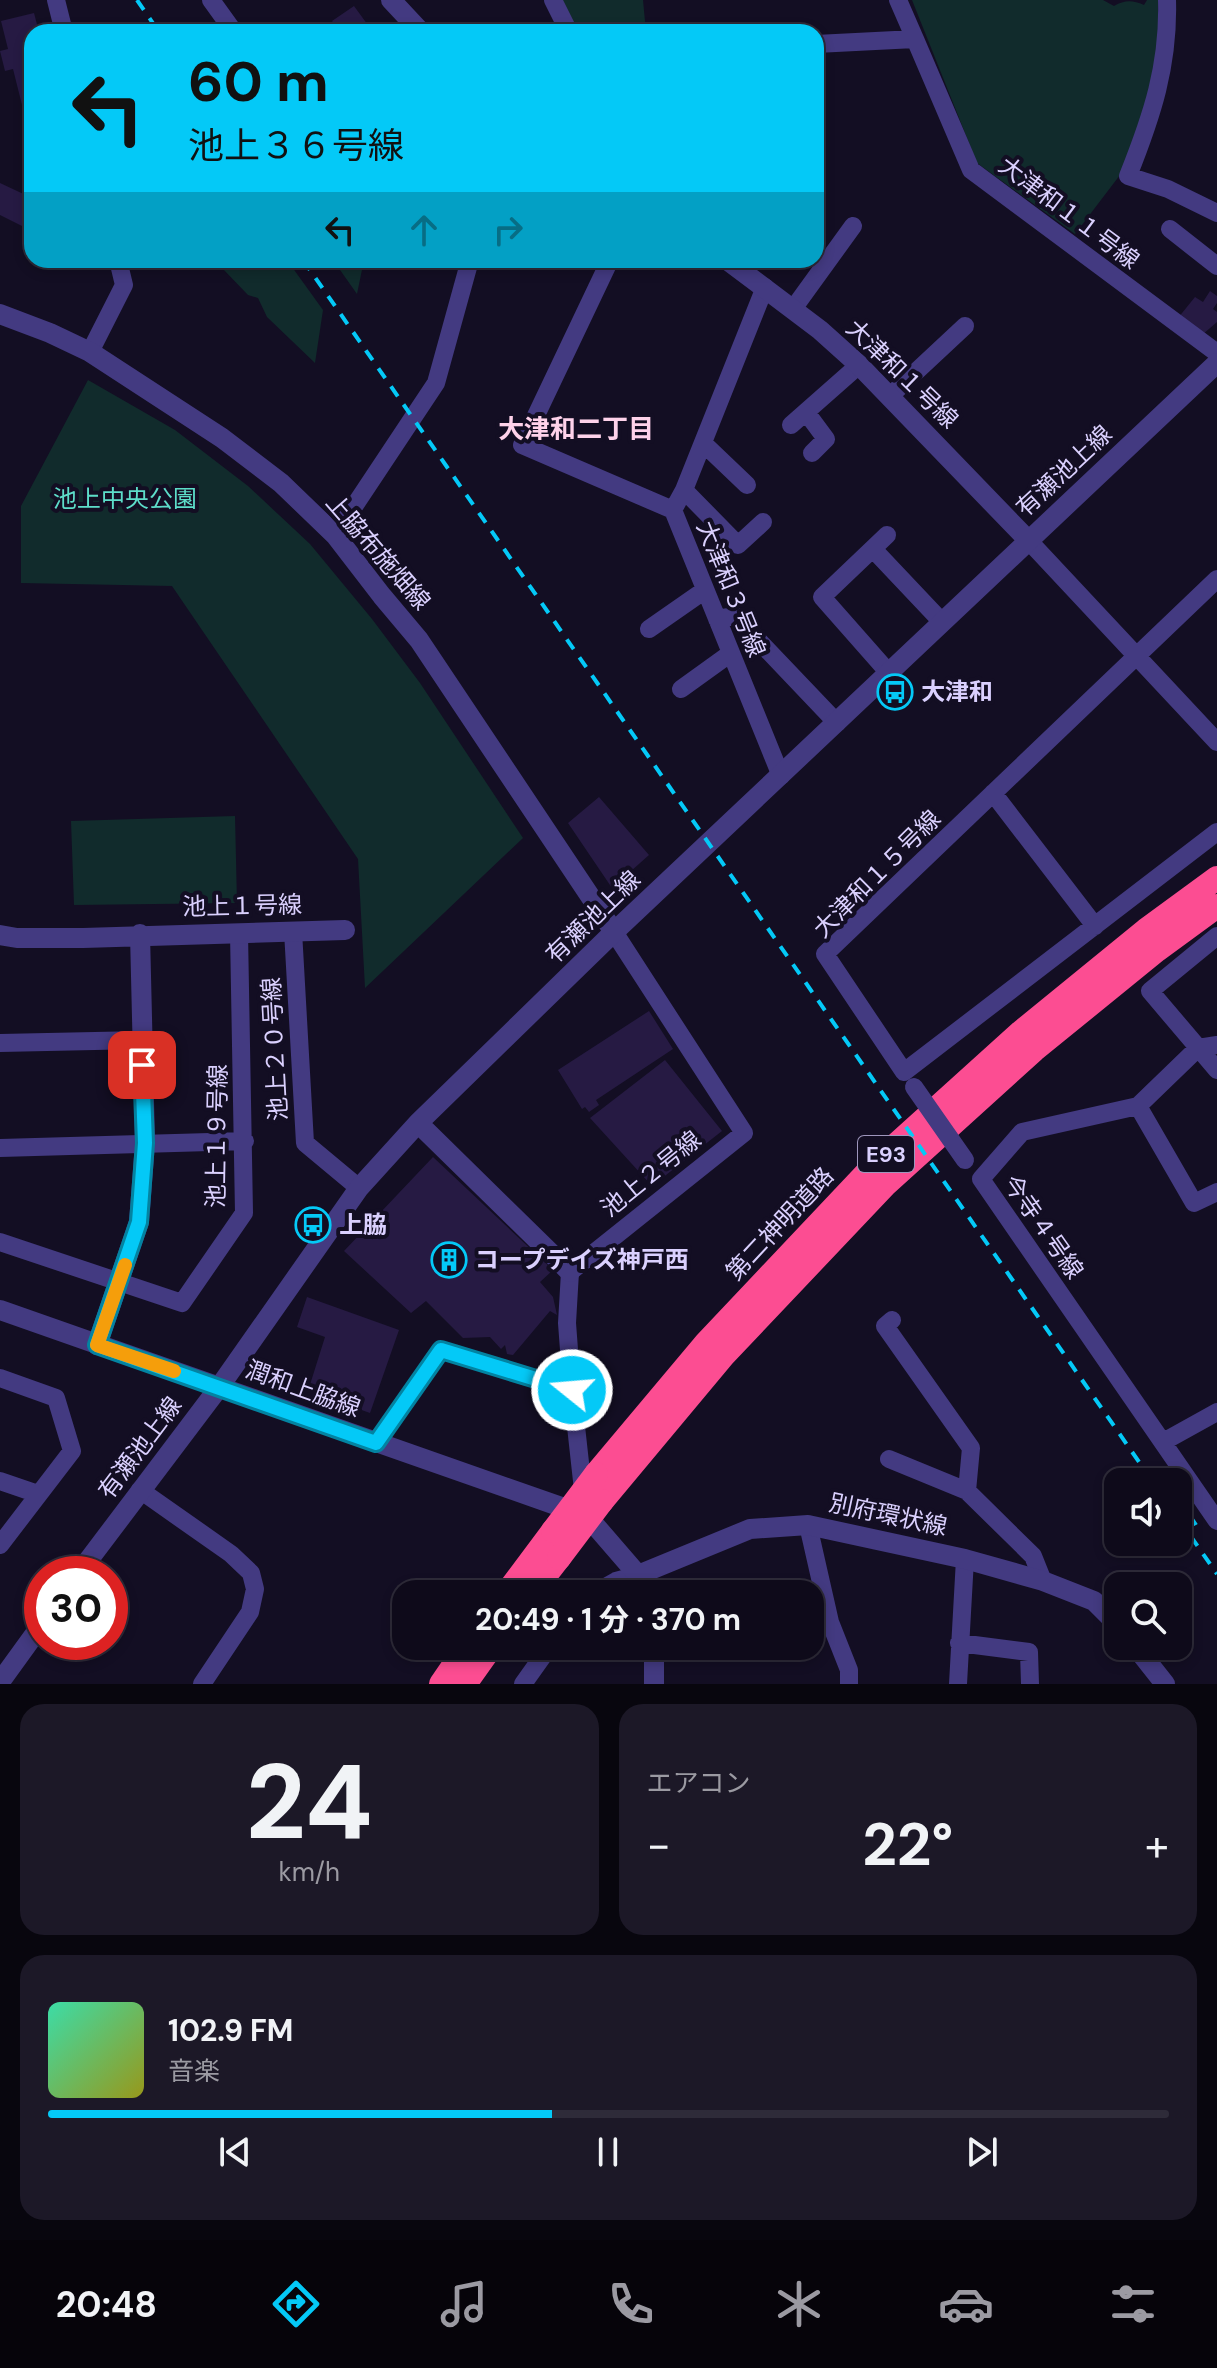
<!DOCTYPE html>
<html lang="ja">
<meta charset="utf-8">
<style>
:root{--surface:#0e0a1a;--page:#1c1827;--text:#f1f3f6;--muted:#9b9aa2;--line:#2e2b39;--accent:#04c9f7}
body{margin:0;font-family:"DM Sans","Noto Sans JP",sans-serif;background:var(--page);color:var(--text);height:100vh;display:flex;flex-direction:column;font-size:30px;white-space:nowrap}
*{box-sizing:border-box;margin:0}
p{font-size:26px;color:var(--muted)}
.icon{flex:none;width:44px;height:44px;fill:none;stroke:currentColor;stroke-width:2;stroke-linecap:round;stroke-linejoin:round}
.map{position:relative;height:1684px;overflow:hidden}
.details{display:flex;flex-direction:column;gap:20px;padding:20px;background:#08060e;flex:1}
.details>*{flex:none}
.top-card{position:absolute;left:24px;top:24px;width:800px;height:244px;border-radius:24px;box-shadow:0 4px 12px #0003,0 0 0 2px var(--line);background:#04c9f7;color:#111;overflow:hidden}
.controls{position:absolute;left:1104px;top:1468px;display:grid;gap:16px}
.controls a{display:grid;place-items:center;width:88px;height:88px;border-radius:16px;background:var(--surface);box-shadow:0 4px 12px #0003,0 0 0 2px var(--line);font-size:40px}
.speed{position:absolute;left:24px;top:1556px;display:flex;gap:16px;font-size:40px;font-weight:700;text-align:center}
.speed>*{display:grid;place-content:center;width:104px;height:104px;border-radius:50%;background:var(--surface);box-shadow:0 4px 12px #0003,0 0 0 2px var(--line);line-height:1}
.speed .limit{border:12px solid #d22;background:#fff;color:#111}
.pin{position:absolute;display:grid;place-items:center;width:68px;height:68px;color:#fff;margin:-34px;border-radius:16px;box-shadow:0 4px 12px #0006}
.me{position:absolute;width:88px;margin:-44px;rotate:287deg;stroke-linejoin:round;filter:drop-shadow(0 0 6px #0008)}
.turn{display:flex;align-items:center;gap:28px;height:168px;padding:0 32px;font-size:36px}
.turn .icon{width:104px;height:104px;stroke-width:2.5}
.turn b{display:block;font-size:56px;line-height:68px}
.lanes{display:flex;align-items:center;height:76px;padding:0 32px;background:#0003;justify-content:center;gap:40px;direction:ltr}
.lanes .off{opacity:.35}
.big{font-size:60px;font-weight:700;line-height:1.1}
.details .card{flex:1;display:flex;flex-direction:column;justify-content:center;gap:12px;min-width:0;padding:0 28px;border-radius:24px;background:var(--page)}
.details .dial{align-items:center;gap:0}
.dial b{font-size:104px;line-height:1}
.song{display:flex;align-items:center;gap:24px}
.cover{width:96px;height:96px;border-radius:12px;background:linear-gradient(135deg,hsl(160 70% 55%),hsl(60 70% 35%))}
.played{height:8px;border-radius:4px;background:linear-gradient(90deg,var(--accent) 45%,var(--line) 45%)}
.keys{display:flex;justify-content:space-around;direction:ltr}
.heat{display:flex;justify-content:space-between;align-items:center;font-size:44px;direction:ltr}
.details .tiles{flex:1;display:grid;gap:20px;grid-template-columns:1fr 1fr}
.card:last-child{grid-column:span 2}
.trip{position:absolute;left:392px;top:1580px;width:432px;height:80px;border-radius:24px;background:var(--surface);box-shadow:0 4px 12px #0003,0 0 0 2px var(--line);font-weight:700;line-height:80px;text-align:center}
.menu{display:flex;height:128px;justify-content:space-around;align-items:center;background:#06040a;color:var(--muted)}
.menu .icon{width:56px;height:56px}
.menu .active{color:var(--accent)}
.menu b{font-size:36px;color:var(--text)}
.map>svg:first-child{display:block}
.green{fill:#112b2c}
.building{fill:#261a43}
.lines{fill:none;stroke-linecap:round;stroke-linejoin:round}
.minor{stroke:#433a81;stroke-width:18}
.tertiary{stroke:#433a81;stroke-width:20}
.motorway{stroke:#fc4d92;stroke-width:24}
.rail{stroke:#04c9f7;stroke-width:4;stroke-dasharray:12 10;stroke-linecap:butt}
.minor-bridge{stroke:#433a81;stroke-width:18}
.motorway-bridge{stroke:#fc4d92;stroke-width:24}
.route-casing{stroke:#0383a1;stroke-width:20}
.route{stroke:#04c9f7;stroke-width:14}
.slow{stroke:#f59e0b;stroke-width:14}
.labels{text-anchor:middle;stroke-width:8;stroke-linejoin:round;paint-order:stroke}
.shield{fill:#130e23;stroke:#9e96bc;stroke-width:2}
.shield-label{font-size:22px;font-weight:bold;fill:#dad0fe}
.street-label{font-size:24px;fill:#dad0fe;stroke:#130e23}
.park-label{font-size:24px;fill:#5dddc9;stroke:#130e23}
.poi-label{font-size:24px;font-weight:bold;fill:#dad0fe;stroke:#130e23;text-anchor:start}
.neighbourhood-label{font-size:26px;font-weight:bold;fill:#fed2ea;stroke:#130e23}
</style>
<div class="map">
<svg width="1217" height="1684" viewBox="0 0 1217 1684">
<rect width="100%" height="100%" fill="#130e23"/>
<path class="green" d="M560,0H643L646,32H576Z
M912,0H1103L1114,6C1125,0 1132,0 1144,5L1147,0H1158V51L1143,118L1120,175L1075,234L977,163Z
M225,260H287L323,310L315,363L267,317L258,298L248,295L223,269Z
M333,260H364L357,294Z
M88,380L175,430L248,486L310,544L372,619L420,683L523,838L365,988L358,859L172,586L21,583V506Z
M235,816L237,903L74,905L71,821Z"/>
<path class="building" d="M354,6L373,32H340L332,21Z
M34,13L39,32H32L31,141L13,69L5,71L0,51L8,49L1,21Z
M0,183L32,198V231L0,215Z
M1210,291L1217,296V303L1213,309L1217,312V322L1202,335L1178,318L1195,297L1203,302Z
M599,797L649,855L612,888L568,823Z
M649,1011L673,1049L596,1100L599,1105L589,1112L585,1107L582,1109L558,1070Z
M665,1060L722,1131L652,1186L590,1118Z
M433,1157L553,1270L540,1282L553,1297L557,1315L550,1311L513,1355L507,1354L505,1345L501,1349L490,1337L463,1338L426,1301L411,1313L344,1251Z
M307,1297L399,1330L370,1413L308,1391L325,1337L297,1327Z"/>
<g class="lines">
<path class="minor" d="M56,0L64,32
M211,0L234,32
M553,0L569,32
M898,0L915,39
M1167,0C1169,65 1152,116 1128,176L1168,189L1217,213
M816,44L915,39L971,170L1217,353
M1170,229L1217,266
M610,260L522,445L673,510
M765,287L684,490L673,510L781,776
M793,309L853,226
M90,352L124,285L118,260
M890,396L965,326
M806,412L826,439L812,453
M791,425L859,365
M703,443L747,485
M684,490L738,545L763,522
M335,535L436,383L470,260
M887,535L822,597L889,673
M1028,540L1217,742
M873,549L942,622
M1217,579L825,954L904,1072L1217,832
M717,619L735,616L837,723
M649,629L705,590
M681,689L731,653
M993,793L1095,926
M293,931L305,1143L359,1188
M1217,936L1150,991L1217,1070
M0,1043L142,1040
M1217,1045L1198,1048L1138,1106L1022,1132L981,1179L1217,1521
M1138,1106L1194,1203L1217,1192
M0,1148L245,1141
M0,1242L182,1303L244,1213L239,933
M892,1320L885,1326L971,1448L967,1491
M0,1378L56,1398L72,1451L0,1545
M572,1390L584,1499
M1163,1442L1217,1412
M376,1443L441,1350L572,1390L567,1323L570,1272L744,1133L614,932
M889,1459L967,1491L1033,1556L1043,1581
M0,1481L38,1494
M140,1490L231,1554L251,1573L255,1589L250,1612L202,1684
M808,1525L830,1622L849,1670V1684
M593,1594L616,1581L638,1575
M959,1643L1029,1652L1030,1684
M523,1684L550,1646
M958,1684L965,1559"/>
<path class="tertiary" d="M391,0L421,32
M727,260L820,330L859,365L1028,540
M0,314L50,333L90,352L222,438L281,483L335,535L382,596L419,640L614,932
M0,935L17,938H83L345,930
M418,1123L570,1272
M0,1310L587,1516L638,1575L644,1594
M97,1345L139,1222L145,1143L140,934
M78,1574L220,1386L359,1188L418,1123L614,932L1217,363
M638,1575L750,1529L808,1525L965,1559L1043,1581L1094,1601L1118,1625
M654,1646V1684
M1135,1646L1165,1684
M0,1682L42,1624"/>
<path class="motorway" d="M596,1474L706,1343L876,1163L1021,1032L1146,930L1217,878
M602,1501L723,1356L886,1184L1034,1050L1157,950L1217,906
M506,1594L553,1531
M531,1594L559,1558
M441,1684L467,1646
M465,1684L492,1646"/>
<path class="rail" d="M137,0L159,32
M303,260L1153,1482
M1178,1498L1196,1525
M1178,1518L1217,1574"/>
<path class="minor-bridge" d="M914,1087L965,1160"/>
<path class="motorway-bridge" d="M553,1531L596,1474
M559,1558L602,1501"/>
</g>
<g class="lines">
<defs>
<path id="route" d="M142,1065L145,1143L139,1222L97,1345L376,1443L441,1350L572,1390"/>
</defs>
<use href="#route" class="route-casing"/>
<use href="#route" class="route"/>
<path class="slow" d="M125,1265L97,1345L174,1371"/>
</g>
<defs>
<symbol id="bus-ring" viewBox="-11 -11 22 22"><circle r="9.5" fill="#130e23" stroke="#04c9f7" stroke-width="1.5"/><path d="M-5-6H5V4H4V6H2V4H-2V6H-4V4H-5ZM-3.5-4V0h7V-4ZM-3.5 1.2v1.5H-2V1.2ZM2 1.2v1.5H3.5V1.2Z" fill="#04c9f7"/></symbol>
<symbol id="building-ring" viewBox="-11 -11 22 22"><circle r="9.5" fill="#130e23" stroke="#04c9f7" stroke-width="1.5"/><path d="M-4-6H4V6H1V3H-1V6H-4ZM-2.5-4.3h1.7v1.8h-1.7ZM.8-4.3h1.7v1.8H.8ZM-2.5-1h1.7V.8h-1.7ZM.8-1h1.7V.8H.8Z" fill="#04c9f7"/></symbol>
</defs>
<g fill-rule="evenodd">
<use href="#bus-ring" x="875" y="672" width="40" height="40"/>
<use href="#bus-ring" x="293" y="1205" width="40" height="40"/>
<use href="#building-ring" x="429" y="1240" width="40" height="40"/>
</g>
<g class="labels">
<rect class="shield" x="858" y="1136" width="56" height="36" rx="6"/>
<g class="shield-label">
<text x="886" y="1162">E93</text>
</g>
<g class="street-label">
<text transform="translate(1069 213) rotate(37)" y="8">大津和１１号線</text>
<text transform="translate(902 374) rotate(44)" y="8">大津和１号線</text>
<text transform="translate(1064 471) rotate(-43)" y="8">有瀬池上線</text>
<text transform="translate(378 552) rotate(49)" y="8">上脇布施畑線</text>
<text transform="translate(731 589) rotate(68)" y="8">大津和３号線</text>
<text transform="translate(877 874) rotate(-45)" y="8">大津和１５号線</text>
<text transform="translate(242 906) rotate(-1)" y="8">池上１号線</text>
<text transform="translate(593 917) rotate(-44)" y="8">有瀬池上線</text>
<text transform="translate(275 1049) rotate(-93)" y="8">池上２０号線</text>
<text transform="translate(217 1136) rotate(-89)" y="8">池上１９号線</text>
<text transform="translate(651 1174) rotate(-39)" y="8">池上２号線</text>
<text transform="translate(780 1224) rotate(-47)" y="8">第二神明道路</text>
<text transform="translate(1043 1227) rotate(55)" y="8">今寺４号線</text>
<text transform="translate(303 1389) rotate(20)" y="8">潤和上脇線</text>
<text transform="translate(140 1448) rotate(-53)" y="8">有瀬池上線</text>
<text transform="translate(888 1515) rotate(12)" y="8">別府環状線</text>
</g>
<g class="park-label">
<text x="125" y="507">池上中央公園</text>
</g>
<g class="poi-label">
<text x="921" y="700">大津和</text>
<text x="339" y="1233">上脇</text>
<text x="475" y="1268">コープデイズ神戸西</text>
</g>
<g class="neighbourhood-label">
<text x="576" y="438">大津和二丁目</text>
</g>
</g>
</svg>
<div class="controls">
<a><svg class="icon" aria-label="sound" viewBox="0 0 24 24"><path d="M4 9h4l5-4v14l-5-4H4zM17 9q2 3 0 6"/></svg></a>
<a><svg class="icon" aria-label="search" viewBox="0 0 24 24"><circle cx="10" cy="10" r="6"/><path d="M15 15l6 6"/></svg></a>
</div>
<div class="speed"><div class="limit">30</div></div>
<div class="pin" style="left:142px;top:1065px;background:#d93025"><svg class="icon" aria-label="arrive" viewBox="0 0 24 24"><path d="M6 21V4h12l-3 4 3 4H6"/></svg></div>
<svg class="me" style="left:572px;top:1390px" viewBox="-20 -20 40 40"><circle r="17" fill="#04c9f7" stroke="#fff" stroke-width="3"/><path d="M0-11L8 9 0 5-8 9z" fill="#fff"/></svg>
<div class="trip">20:49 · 1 分 · 370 m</div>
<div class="top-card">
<div class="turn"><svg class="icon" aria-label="left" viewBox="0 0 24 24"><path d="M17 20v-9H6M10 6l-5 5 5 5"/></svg><div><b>60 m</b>池上３６号線</div></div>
<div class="lanes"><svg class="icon" aria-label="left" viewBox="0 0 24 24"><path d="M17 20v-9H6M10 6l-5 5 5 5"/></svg><svg class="icon off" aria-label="ahead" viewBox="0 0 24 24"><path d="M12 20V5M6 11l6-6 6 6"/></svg><svg class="icon off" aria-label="right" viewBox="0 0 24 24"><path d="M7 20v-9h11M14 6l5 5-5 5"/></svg></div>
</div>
</div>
<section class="details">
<div class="tiles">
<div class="card dial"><b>24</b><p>km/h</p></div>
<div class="card"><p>エアコン</p>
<div class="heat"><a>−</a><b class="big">22°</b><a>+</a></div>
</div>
<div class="card">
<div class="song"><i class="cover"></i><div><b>102.9 FM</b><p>音楽</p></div></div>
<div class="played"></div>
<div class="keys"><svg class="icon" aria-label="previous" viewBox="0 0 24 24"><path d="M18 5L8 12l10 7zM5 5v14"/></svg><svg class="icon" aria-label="pause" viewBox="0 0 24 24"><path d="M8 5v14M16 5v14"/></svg><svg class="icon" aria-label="next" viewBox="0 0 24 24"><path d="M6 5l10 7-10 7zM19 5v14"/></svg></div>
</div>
</div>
</section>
<nav class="menu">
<b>20:48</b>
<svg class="icon active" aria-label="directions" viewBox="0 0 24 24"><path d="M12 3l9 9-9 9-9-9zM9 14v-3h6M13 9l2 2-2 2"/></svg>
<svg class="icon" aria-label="music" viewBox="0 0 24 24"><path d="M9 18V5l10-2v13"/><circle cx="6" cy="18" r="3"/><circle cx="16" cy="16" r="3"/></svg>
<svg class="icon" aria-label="phone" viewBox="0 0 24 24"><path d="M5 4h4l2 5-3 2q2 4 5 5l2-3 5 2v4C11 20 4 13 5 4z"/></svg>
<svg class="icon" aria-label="climate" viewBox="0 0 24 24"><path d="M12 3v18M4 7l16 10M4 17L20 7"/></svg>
<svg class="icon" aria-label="car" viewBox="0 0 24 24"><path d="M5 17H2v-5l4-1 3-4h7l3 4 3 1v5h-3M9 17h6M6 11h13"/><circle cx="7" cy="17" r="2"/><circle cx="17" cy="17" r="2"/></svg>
<svg class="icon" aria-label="filters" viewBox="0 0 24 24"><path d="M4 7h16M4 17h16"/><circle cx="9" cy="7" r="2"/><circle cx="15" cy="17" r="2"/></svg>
</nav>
